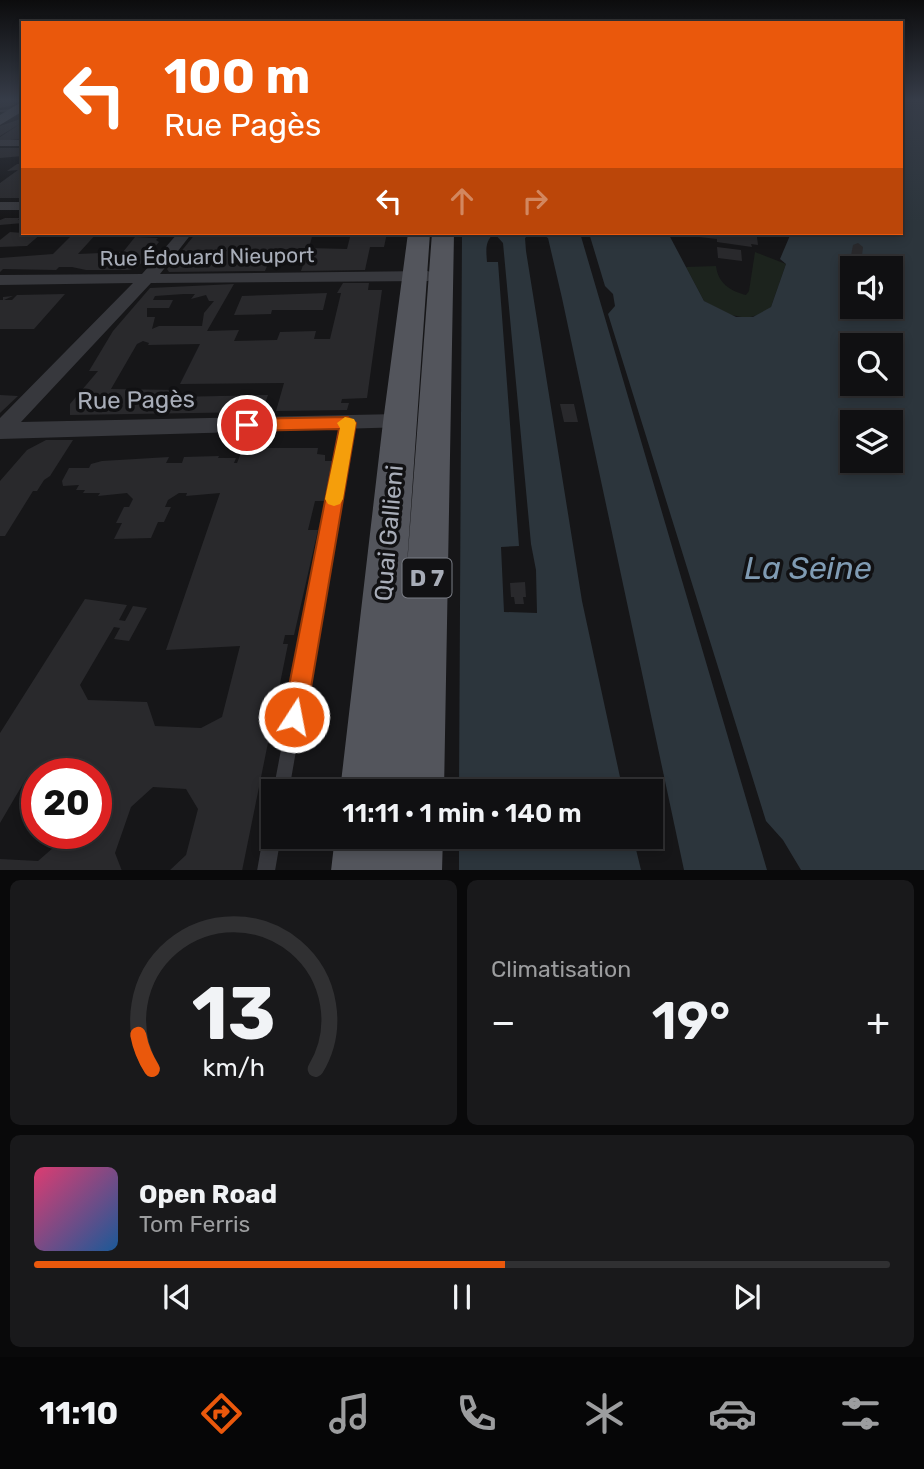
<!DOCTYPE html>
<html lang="fr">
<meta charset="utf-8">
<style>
:root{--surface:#101012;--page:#19191b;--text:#f1f3f6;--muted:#9c9d9f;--line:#303032;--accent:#ea580c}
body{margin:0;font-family:Rubik,sans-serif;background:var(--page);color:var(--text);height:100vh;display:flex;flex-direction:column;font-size:26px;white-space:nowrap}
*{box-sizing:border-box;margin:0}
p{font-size:23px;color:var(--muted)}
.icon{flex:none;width:38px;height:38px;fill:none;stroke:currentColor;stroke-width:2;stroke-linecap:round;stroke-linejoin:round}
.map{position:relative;height:870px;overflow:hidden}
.panel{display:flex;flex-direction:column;gap:10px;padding:10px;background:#09090a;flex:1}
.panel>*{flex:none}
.guide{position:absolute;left:21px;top:21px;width:882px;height:214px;border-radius:0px;box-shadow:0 4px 10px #0003,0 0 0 2px var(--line);background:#ea580c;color:#fff;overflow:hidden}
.fabs{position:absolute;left:840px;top:256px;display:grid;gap:14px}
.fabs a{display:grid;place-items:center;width:63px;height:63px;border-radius:0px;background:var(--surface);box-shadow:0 4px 10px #0003,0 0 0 2px var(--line);font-size:35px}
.speed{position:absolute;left:21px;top:758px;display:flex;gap:14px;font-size:35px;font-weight:700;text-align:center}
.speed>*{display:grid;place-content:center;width:91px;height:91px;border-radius:50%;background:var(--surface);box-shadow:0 4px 10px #0003,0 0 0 2px var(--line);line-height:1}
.speed .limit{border:10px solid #d22;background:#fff;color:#111}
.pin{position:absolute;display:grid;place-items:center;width:60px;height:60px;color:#fff;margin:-30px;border:4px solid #fff;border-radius:50%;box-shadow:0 2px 7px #0007}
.me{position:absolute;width:77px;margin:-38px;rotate:11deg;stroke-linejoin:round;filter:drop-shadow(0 0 5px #0008)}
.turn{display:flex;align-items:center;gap:24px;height:147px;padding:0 28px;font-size:32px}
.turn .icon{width:91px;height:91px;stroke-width:2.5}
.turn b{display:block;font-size:49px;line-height:60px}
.lanes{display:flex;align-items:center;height:66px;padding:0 28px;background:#0003;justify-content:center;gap:35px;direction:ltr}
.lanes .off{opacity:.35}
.big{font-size:52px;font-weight:600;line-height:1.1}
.panel .widget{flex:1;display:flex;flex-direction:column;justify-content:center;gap:10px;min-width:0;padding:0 24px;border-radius:10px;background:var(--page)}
.panel .dial{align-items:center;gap:0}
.dial svg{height:182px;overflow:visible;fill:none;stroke:var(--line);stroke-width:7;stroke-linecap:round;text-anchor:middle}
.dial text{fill:var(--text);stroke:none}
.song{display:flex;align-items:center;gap:21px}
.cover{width:84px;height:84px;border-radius:10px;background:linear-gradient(135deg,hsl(340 70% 55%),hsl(210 70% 35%))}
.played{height:7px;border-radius:4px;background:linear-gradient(90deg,var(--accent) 55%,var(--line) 55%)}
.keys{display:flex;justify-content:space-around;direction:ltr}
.heat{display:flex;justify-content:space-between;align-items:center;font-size:38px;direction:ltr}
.panel .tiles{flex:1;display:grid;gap:10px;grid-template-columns:1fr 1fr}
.widget:last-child{grid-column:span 2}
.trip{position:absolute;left:261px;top:779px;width:402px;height:70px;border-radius:0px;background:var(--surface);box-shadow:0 4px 10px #0003,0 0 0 2px var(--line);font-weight:600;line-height:70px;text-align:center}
.dock{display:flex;height:112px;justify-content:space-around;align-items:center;background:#060607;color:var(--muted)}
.dock .icon{width:49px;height:49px}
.dock .active{color:var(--accent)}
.dock b{font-size:32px;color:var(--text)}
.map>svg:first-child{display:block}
.green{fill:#1c231d}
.water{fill:#2c353c;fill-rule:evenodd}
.building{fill:#29292c;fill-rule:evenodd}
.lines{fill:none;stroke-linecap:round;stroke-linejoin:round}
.path{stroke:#3d3f44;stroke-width:2;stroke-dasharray:2 2.5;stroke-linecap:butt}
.lane{fill:#37383d;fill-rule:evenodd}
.street{fill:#37383d;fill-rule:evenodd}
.secondary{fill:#45474d;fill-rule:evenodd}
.primary{fill:#53555c;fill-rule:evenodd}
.route{fill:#ea580c;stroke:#983908;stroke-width:2}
.slow{fill:#f59e0b}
.labels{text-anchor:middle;stroke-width:7;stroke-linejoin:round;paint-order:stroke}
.far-street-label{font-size:21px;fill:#a8adb8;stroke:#111113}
.shield{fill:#111113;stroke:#7b7e86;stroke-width:2}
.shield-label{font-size:23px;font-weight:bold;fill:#a8adb8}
.street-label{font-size:24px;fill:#a8adb8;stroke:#111113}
.near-water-label{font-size:32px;font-style:italic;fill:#7f9bb3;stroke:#111113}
</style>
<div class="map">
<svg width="924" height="871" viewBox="0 0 924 871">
<rect width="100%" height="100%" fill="#161618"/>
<path class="green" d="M755,252L786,264L771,307L765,313L747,318L726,314L704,301L686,267L716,266C718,283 730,291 746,295L749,291Z"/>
<path class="water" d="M901,99H924V870H801L783,840L766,821L608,314L615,306L613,294L605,286L589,233H668L704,301L736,317H753L771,307L786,264L780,259L791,233H901ZM852,268H891V306H852ZM852,345H891V383H852ZM852,422H891V460H852Z
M462,233H531L525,238L526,251L582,601L623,791H459ZM494,233L503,243L531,544L536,570L537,613L504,612L501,547L519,546L498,262H487C486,249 485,242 494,233Z
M540,233H580L767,870H684L562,298L548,238Z
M459,837H633L641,870H459Z"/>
<path class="building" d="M3,99H23L14,105L0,108V101Z
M23,118V122L0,136V126Z
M23,122V139L0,141V137Z
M0,148H22L23,156L0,158Z
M17,164H23V198H0V183L18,170L7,171Z
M5,218H20L18,220H23V223L0,225V220Z
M10,232L23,233H42L27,246L0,247V240Z
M74,233H97L78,254L123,252L135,237L158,238L156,240L159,242L137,268L128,270H86L72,267H59L56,270L3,269L0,272V258L53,254Z
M196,233H313L309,248L347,249L351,233H387L384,247H370L365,270L301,271L309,248L274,250L265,271L169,272L167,269ZM199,250H227L220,262H203L207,255H202L191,263H187Z
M699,233H739L757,237L758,245L751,244L752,247L717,242V239L699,237Z
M858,243L863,247L861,264L855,266L850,261L853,245Z
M717,247L741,250L742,261L718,258Z
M343,283H369L368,290H382L367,398L342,399L341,403H349L347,410L276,411L284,383L180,384L200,344L148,345L149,343L143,341L137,344L111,389L178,390L174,397L268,395L262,412L70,415V404L98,371H89L113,331L150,288L234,284L207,331L239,330L234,341L277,340L280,332L316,331L314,339H330L341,293H337ZM184,294H195L191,299L206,295L209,301H214L204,313L202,326H159L152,329L155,317H147V308H169L173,300H153L155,296Z
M327,293L323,310H272L271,314L234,315L242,296Z
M65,294L34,329H0V300H3V297L13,296L4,300H12L17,295Z
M0,395L18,396L0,413Z
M560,404H574L578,422H564Z
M46,440H73L50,476L44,480L37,491H33L5,536H0V481L27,450Z
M243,448H318L317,454L325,455V461H333L324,501H315L308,530H318L294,635H285L283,644H288L242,871H169L186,855L198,809L186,789L153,787L131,807L115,853L122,871H0V859L38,861L62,840L64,833H96V774H84L78,759H52L27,777L0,823V733L85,599L127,605L119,620L125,621L133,606L147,608L129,641L114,639L120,628L114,627L80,685L88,700L147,702L155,726L201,728L222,717L240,646L166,650L220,493L186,496L187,493H179L168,500L165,507H171L164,522H158L151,538L114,539L122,523H116L124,507H129L133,499L127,493L98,496L100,493H83L85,490H76L79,485L63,486L62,481L69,468H89L91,464L102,461L169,457L166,463H182L184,457L219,456L218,458H236L234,463H237Z
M525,582L526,597H523L524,604H515L514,597H511L510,583Z"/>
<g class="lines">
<path class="path" d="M312,236L330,233"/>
<path class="lane" d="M17,109L15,111L0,112V110Z
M348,419L353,423L289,791L273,792L343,423Z
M273,822V836H281L275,871H257L264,831L267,825Z"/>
<path class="street" d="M0,140H23V146H0Z
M0,202H23V210H0Z
M178,233H192L160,274L428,271L436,276L428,281L151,283L21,422L399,414L406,417L409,422L406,427L0,439V418L133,283L0,285V275L142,274Z"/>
<path class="secondary" d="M23,101V111L0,125V115Z"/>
<path class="primary" d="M408,233H430L405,593L432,233H454L444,791H340L383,422Z
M335,836H443L442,871H331Z"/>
</g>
<linearGradient id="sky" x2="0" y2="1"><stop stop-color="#0c0c0d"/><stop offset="0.45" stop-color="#363c48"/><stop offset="1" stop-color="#363c48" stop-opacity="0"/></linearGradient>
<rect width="924" height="221" fill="url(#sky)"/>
<path class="route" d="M348,417L356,423L306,717L303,725L294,729L286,725L283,717L339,429L247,431L239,425L247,419Z"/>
<path class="slow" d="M345,417L354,419L356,423L343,499L340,504L334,506L328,504L325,499L340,428L337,423Z"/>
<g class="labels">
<g class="far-street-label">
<text transform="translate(207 257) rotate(-1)" y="7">Rue Édouard Nieuport</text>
</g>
<rect class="shield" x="402.5" y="558.5" width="49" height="39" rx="5"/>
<g class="shield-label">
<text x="427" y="586">D 7</text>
</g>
<g class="street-label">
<text transform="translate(136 400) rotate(-1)" y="8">Rue Pagès</text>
<text transform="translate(389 533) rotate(-85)" y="8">Quai Gallieni</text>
</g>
<g class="near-water-label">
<text x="808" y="579">La Seine</text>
</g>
</g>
</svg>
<div class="fabs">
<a><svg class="icon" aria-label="sound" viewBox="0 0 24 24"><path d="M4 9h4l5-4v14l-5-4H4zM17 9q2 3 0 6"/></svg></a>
<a><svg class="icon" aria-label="search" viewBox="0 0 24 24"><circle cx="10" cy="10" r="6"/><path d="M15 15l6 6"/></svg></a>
<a><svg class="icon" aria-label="layers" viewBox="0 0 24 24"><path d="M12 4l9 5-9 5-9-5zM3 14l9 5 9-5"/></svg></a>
</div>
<div class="speed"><div class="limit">20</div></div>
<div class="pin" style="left:247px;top:425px;background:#d93025"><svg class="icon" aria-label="arrive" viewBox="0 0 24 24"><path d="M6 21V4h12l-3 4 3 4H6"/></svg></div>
<svg class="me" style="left:294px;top:717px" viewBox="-20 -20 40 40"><circle r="17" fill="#ea580c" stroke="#fff" stroke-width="3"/><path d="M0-11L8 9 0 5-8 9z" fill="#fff"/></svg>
<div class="trip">11:11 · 1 min · 140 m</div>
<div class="guide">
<div class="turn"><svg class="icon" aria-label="left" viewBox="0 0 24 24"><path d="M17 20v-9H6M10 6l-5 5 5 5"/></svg><div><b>100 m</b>Rue Pagès</div></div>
<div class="lanes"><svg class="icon" aria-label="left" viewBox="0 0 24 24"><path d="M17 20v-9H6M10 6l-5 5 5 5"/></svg><svg class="icon off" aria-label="ahead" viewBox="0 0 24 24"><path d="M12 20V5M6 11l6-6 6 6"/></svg><svg class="icon off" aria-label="right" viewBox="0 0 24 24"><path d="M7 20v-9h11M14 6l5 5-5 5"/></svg></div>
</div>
</div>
<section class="panel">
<div class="tiles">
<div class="widget dial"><svg viewBox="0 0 100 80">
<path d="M14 69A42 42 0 1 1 86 69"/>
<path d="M14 69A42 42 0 0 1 8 54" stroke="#ea580c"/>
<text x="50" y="56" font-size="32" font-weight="700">13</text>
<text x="50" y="72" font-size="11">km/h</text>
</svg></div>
<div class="widget"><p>Climatisation</p>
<div class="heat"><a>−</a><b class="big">19°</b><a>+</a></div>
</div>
<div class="widget">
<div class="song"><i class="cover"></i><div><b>Open Road</b><p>Tom Ferris</p></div></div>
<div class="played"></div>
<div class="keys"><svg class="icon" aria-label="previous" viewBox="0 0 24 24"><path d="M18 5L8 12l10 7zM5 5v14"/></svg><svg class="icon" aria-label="pause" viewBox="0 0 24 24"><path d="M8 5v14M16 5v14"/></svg><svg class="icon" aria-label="next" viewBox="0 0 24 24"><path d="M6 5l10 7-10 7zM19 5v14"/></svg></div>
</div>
</div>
</section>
<nav class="dock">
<b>11:10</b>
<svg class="icon active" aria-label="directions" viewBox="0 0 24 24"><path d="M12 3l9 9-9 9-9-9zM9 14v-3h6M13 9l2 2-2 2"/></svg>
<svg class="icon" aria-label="music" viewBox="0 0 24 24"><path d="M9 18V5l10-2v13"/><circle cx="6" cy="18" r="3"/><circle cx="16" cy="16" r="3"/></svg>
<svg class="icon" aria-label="phone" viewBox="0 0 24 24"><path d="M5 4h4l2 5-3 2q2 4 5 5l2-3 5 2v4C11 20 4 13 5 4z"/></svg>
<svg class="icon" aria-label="climate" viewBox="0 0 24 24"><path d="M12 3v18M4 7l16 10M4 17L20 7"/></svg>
<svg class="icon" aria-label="car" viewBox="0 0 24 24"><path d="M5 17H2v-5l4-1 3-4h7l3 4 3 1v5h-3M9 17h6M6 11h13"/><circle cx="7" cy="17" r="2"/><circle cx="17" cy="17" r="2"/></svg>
<svg class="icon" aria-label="filters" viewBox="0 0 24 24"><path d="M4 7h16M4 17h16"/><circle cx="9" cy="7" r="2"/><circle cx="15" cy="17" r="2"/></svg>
</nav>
